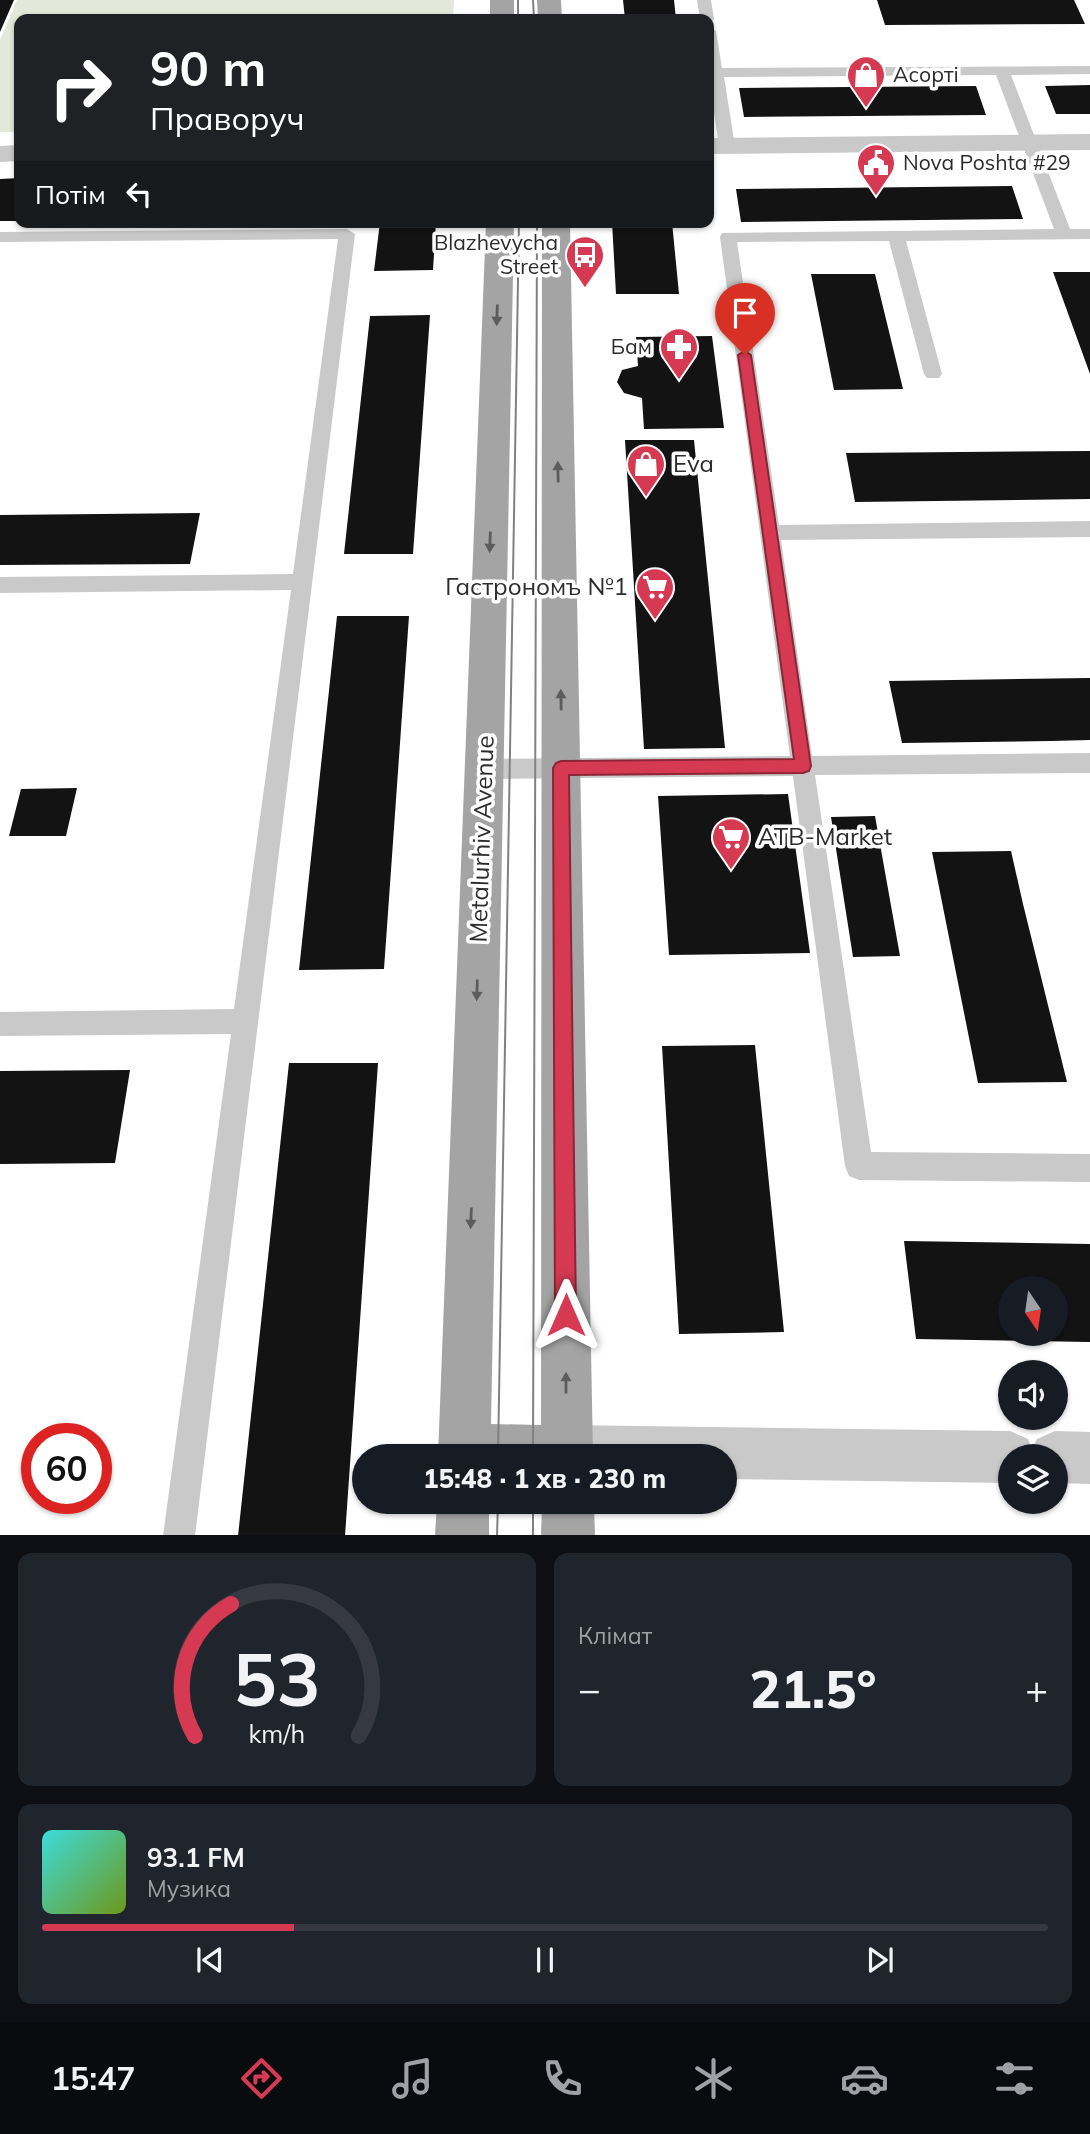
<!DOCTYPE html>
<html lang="uk">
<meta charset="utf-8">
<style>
:root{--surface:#171b24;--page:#20242c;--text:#f1f3f6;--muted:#9ea1a6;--line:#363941;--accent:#d63a52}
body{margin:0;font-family:Mulish,sans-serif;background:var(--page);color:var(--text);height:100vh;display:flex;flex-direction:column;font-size:26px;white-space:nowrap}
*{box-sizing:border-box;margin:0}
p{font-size:23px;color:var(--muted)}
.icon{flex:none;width:38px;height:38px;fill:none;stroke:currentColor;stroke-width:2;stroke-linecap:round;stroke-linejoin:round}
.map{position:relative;height:1535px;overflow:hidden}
.details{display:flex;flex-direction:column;gap:18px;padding:18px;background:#0d0f14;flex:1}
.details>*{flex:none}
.banner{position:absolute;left:14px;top:14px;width:700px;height:214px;border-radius:14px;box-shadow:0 2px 5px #0004;background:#202124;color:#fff;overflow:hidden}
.needle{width:46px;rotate:167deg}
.fabs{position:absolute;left:998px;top:1276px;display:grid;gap:14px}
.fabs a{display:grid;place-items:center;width:70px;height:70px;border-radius:50%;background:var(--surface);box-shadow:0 2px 5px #0004;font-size:35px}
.speed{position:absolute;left:21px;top:1423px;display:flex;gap:14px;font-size:35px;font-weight:700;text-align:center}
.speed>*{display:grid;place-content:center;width:91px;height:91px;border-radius:50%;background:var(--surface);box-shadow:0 2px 5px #0004;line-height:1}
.speed .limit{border:10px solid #d22;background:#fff;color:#111}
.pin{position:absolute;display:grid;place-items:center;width:60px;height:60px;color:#fff;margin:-72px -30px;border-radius:50% 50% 50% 0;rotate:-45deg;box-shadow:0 0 7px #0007}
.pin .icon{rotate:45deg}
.me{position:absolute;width:77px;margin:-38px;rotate:0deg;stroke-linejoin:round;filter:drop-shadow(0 0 5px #0008)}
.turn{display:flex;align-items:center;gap:24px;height:147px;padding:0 21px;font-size:32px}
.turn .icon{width:91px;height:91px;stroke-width:2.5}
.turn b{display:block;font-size:49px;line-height:60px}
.then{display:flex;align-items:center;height:66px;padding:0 21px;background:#0003;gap:14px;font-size:26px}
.big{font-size:52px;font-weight:800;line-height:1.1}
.details .tile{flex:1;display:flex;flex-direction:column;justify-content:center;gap:10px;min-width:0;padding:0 24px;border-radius:14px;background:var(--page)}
.details .dial{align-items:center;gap:0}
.dial svg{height:182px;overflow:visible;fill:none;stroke:var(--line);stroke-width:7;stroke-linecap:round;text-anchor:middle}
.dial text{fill:var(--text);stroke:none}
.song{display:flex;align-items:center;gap:21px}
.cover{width:84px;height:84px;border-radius:10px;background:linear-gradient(135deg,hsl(180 70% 55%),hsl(80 70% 35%))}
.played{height:7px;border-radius:4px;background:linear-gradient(90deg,var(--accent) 25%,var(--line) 25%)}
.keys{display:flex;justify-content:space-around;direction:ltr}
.heat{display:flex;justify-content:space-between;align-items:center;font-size:38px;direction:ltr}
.details .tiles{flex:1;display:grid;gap:18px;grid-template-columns:1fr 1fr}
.tile:last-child{grid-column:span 2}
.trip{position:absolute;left:352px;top:1444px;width:385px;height:70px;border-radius:35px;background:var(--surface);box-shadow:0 2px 5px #0004;font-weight:800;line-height:70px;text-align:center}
.tab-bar{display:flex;height:112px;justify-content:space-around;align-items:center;background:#090b0e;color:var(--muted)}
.tab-bar .icon{width:49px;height:49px}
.tab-bar .on{color:var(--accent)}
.tab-bar b{font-size:32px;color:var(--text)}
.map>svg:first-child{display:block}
.green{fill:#e3e8da}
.building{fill:#131313;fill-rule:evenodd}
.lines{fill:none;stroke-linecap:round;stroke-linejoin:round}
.service{fill:#c9c9c9;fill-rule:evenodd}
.minor{fill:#c9c9c9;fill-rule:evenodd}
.primary{fill:#a4a4a4;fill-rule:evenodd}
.tram{stroke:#818181;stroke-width:2}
.oneway{fill:#5c5c5c}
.route{fill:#d63a52;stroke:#8b2635;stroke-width:2}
.labels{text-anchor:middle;stroke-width:7;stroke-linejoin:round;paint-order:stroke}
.far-poi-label{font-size:21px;fill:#2c2c2c;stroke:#fff;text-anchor:start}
.poi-label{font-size:24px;fill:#2c2c2c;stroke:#fff;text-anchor:start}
.street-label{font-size:24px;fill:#2c2c2c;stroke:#fff}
</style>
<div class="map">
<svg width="1090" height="1536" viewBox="0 0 1090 1536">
<rect width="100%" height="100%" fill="#fff"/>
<path class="green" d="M17,0H454L453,19H19V132H0V40Z"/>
<path class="building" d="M0,0H14L0,32Z
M623,0H674L676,19H625Z
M877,0H1074L1085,24L885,25Z
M1090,85V114H1056L1045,86Z
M976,86L986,115L744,117L739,88Z
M19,178V221H0V179Z
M1012,186L1023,219L741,222L736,189Z
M380,222H436L433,270L374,271Z
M612,222H672L679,294H616Z
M1053,272H1090V374Z
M811,274H875L903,389L834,390Z
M430,315L413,554H344L370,316Z
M712,336L724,428L644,429L642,398L624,393L617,382L622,370L638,366L636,337Z
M625,440H694L725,748L644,749Z
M1090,451V499L855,502L846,453Z
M200,513L190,564L0,565V515Z
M337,616H409L384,969L299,970Z
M1090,678V740L1051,741L902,743L889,681Z
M77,788L66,836H9L21,789Z
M788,794L810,953L669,955L658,796Z
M875,816L900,956L853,957L831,817Z
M1011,851L1023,904L1067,1082L978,1083L932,852Z
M755,1045L784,1332L679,1334L662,1046Z
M289,1063H378L345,1536H238Z
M130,1070L115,1163L0,1164V1071Z
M904,1241L1090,1244V1342L916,1339ZM1010,1288H1055V1334H1010Z"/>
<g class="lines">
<path class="service" d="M697,0H711L714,19L712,22L700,19Z
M709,27L716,31L722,68L1090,66V74L1011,75L1070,229H1090V239L906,241L942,374L939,378H927L924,374L889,241L737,242L779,525L1090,521V537L781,540L812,756L1090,753V773L815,775L871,1152L1090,1154V1182L859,1180L849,1176L845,1166L793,776L484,779L476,776L473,769L476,762L484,759L790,756L720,237L722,233L1054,229L996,75L724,77L735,146L727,151L719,146L709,77Z
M347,229L355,234L195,1536H163L231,1034L0,1036V1012L234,1009L291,590L0,593V577L293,574L338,239L0,242V232Z"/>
<path class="minor" d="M1090,134V150L709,154V138Z
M19,145V161L0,162V146Z
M567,1425L1010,1431L1028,1439L1032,1449L1037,1439L1055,1431L1090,1432V1484L1055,1483V1456H1010V1483L724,1479V1456H543L541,1451L549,1433Z"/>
<path class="primary" d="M490,0H514V19H490Z
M537,0H561L562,19H538Z
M486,222H514L491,1424L541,1425L542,222H570L593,1456H438Z
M437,1502H489V1536H435Z
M542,1502H594L595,1536H541Z"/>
<path class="tram" d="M518,0V19
M533,0L534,19
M498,1456L519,222
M533,1456L537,222
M533,1502V1536
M497,1536L498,1502"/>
</g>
<defs><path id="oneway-solid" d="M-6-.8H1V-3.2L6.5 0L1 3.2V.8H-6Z" transform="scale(1.75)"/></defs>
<g class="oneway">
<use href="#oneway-solid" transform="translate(497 315) rotate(92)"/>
<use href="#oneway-solid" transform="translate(558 472) rotate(-91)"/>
<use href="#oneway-solid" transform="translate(490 542) rotate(92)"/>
<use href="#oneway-solid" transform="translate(561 700) rotate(-91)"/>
<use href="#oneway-solid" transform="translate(477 990) rotate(92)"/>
<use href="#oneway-solid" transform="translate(471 1218) rotate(92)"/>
<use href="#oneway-solid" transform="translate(566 1383) rotate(-90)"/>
</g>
<path class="route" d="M745,351L751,355L811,766L809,771L803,773L569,775L576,1315L573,1322L566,1325L558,1322L555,1315L553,768L556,763L561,761L794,759L738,355Z"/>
<defs>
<symbol id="shop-pin" viewBox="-11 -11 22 30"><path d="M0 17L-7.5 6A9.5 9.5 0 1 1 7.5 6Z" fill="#d63a52" stroke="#fff"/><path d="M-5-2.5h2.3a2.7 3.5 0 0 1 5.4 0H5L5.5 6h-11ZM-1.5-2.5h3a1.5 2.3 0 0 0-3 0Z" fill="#fff"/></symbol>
<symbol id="civic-pin" viewBox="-11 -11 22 30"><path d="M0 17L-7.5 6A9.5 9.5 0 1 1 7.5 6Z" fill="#d63a52" stroke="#fff"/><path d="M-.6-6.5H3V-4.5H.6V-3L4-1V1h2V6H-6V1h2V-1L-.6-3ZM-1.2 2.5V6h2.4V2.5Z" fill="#fff"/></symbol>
<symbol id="bus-pin" viewBox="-11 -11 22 30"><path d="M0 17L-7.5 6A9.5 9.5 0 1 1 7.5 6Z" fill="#d63a52" stroke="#fff"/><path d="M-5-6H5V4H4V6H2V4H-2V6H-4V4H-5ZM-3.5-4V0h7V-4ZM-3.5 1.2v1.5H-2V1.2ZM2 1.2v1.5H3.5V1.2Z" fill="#fff"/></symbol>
<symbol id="pharmacy-pin" viewBox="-11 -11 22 30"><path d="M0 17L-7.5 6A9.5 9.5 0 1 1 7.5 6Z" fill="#d63a52" stroke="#fff"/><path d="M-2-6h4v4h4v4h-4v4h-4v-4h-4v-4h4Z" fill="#fff"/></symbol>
<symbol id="supermarket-pin" viewBox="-11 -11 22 30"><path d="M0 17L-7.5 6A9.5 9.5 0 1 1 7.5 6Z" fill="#d63a52" stroke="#fff"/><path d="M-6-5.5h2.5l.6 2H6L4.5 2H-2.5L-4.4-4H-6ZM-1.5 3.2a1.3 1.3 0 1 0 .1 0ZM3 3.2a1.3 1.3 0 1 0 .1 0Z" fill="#fff"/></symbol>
</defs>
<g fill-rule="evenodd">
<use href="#shop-pin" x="844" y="53" width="44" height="60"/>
<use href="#civic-pin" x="854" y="141" width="44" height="60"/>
<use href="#bus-pin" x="563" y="233" width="44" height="60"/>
<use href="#pharmacy-pin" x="657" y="325" width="44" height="60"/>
<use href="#shop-pin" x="624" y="442" width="44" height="60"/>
<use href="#supermarket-pin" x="633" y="565" width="44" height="60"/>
<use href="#supermarket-pin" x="709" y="815" width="44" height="60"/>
</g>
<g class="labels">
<g class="far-poi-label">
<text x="893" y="82">Асорті</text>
<text x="903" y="170">Nova Poshta #29</text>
<text x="558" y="250" text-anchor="end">Blazhevycha<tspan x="558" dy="24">Street</tspan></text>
<text x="652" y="354" text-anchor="end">Бам</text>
</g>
<g class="poi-label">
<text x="673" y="472">Eva</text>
<text x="628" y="595" text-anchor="end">Гастрономъ №1</text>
<text x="758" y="845">ATB-Market</text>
</g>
<g class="street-label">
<text transform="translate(482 839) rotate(-88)" y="8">Metalurhiv Avenue</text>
</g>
</g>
</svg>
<div class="fabs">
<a><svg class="needle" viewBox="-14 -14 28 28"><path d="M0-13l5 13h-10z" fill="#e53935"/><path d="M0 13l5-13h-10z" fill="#9ea1a6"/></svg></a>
<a><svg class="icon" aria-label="sound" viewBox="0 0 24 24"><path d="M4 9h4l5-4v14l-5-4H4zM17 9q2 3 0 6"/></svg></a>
<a><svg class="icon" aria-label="layers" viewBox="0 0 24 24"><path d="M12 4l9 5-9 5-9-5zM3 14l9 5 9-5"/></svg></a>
</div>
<div class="speed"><div class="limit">60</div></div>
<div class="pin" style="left:745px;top:355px;background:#d93025"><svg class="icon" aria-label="arrive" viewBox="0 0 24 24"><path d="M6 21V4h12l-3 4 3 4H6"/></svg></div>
<svg class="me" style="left:566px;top:1315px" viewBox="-20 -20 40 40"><path d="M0-17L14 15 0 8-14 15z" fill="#d63a52" stroke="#fff" stroke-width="4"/></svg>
<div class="trip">15:48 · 1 хв · 230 m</div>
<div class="banner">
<div class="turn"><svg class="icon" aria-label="right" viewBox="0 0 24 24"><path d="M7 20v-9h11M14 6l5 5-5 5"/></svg><div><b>90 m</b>Праворуч</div></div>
<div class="then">Потім<svg class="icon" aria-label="left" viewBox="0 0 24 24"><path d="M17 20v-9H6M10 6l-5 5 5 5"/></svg></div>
</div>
</div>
<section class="details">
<div class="tiles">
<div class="tile dial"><svg viewBox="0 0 100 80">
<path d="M14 69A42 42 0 1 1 86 69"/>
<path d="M14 69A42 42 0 0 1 30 11" stroke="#d63a52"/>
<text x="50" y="56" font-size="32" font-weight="700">53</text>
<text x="50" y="72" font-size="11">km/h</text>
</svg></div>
<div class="tile"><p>Клімат</p>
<div class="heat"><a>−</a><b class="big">21.5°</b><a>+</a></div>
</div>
<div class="tile">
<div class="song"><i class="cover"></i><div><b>93.1 FM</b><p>Музика</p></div></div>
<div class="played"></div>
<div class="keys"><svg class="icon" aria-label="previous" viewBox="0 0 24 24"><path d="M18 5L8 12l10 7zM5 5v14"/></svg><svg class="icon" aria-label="pause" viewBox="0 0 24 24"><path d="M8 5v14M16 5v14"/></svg><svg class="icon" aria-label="next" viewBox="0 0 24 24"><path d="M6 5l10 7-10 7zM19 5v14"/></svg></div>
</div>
</div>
</section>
<nav class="tab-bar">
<b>15:47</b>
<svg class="icon on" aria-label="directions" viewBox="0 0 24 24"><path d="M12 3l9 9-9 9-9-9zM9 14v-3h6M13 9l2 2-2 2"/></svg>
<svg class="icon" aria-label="music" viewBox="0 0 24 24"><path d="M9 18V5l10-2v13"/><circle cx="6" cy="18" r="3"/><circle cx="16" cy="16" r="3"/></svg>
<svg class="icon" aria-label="phone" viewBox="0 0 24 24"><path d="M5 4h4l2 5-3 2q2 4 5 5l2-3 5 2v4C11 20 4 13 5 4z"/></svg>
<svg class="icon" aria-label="climate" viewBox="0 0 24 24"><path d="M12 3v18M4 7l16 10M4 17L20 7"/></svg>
<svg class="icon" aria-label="car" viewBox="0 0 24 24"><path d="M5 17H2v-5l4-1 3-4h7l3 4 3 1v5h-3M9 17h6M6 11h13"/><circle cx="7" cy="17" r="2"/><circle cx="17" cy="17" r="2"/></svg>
<svg class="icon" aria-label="filters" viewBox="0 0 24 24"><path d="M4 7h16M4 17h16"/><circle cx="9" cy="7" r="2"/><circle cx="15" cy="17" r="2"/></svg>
</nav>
